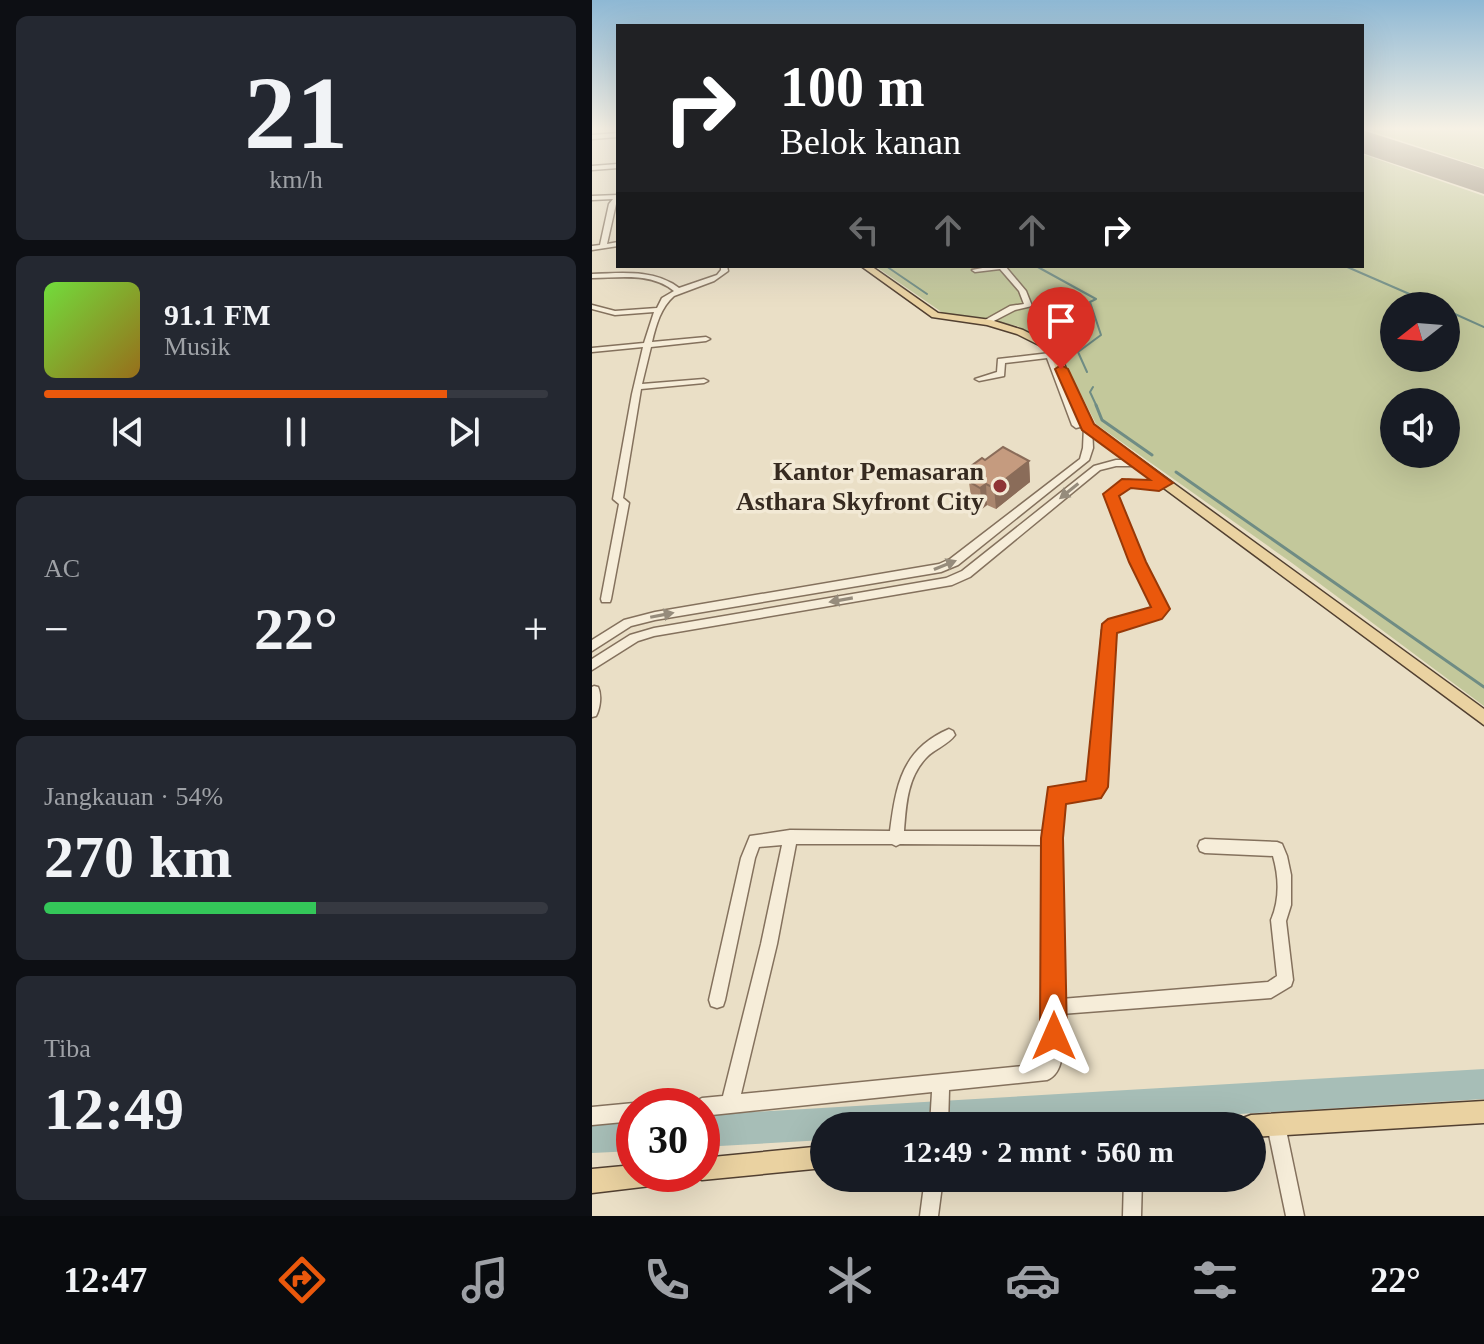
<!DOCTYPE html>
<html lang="id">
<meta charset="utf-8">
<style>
:root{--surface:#171b24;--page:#242831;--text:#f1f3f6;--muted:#9ea1a6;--line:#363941;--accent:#ea580c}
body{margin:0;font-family:Georgia,serif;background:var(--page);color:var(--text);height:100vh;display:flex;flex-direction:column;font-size:30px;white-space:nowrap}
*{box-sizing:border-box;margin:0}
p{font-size:26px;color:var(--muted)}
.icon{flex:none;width:44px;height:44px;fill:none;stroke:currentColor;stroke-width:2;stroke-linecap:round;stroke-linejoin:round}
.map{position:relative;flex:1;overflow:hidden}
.panel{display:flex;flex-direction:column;gap:16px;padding:16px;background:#0d0f14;width:592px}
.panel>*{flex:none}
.top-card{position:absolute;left:24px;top:24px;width:748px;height:244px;border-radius:0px;box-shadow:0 8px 32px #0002;background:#202124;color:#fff;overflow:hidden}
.needle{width:52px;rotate:253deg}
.fabs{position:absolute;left:788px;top:292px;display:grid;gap:16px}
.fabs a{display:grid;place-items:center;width:80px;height:80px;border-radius:50%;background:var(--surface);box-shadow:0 8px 32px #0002;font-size:40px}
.speed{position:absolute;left:24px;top:1088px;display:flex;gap:16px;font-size:40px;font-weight:700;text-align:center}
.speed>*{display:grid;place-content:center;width:104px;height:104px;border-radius:50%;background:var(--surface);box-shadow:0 8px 32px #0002;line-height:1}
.speed .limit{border:12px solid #d22;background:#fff;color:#111}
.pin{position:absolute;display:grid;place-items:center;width:68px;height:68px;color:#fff;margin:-82px -34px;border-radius:50% 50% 50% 0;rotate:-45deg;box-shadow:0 0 8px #0007}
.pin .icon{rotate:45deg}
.me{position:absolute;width:88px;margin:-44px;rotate:0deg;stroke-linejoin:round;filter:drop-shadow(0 0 6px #0008)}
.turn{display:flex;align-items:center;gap:28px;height:168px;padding:0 32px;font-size:36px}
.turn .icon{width:104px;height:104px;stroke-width:2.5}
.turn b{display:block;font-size:56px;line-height:68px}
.lanes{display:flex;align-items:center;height:76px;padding:0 32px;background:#0003;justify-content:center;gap:40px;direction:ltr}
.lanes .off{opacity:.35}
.big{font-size:60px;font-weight:700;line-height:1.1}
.panel .tile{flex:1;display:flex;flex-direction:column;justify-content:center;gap:12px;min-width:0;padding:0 28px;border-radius:12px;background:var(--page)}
.panel .dial{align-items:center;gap:0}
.dial b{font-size:104px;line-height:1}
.song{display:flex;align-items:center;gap:24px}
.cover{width:96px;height:96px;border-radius:12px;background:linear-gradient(135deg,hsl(100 70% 55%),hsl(40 70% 35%))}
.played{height:8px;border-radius:4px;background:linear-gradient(90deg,var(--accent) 80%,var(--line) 80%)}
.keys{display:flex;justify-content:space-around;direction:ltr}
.heat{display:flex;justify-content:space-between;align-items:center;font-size:44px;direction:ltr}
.charge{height:12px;border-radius:6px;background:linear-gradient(90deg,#34c759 54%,var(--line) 0)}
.trip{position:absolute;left:218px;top:1112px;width:456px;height:80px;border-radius:40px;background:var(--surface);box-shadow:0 8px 32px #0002;font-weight:700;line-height:80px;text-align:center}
.tabs{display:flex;height:128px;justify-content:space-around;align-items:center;background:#090b0e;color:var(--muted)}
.tabs .icon{width:56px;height:56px}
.tabs .on{color:var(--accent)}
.tabs b{font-size:36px;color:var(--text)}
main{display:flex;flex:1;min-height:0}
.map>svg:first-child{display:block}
.green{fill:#c3c89b;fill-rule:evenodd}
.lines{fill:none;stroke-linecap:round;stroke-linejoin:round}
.stream-far1{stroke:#6f8c84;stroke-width:2}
.stream{stroke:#6f8c84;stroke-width:3}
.river{fill:#a7beb7;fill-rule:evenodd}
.runway{fill:#908473;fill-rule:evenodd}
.minor-casing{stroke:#84715d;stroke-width:3}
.major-casing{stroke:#524031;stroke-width:3}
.minor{fill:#f6edd9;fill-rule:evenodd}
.major{fill:#ead2a1;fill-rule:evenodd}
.wall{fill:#a9856d}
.shaded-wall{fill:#8a6c59}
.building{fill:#c59b7f;stroke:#8a6c59;stroke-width:2}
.oneway{fill:#968c7c}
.route{fill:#ea580c;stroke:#983908;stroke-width:2}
.poi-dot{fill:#8e3335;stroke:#f2e9d5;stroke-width:3}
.labels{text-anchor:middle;stroke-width:7;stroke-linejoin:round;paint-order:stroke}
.poi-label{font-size:26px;font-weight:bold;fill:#362a20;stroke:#f2e9d5;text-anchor:end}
</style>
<main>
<section class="panel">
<div class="tile dial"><b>21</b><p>km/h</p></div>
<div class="tile">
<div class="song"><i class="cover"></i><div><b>91.1 FM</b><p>Musik</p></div></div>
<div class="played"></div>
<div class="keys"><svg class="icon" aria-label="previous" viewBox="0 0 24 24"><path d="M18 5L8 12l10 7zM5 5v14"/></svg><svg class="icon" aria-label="pause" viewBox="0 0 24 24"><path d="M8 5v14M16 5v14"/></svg><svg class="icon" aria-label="next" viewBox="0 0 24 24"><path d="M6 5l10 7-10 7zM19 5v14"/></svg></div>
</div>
<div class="tile"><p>AC</p>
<div class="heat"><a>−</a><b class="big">22°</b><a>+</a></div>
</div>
<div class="tile"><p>Jangkauan · 54%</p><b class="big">270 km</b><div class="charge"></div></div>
<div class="tile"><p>Tiba</p><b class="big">12:49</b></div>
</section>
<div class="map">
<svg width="892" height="1216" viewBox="0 0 892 1216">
<rect width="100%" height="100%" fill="#eadfc6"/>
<path class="green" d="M773,129H892V168Z
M770,154L892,196V706L700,563L504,424L464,345L425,326L386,317L354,315L283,266H770ZM802,306H854V358H802ZM802,402H854V454H802Z"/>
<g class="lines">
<path class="stream-far1" d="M294,266L335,294
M444,266L504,299L498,302L509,335L486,352L495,372
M753,266L845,306
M854,310L892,327
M501,387L498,392L505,407"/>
<path class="stream" d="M504,405L510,420L560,455
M584,472L892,687"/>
<path class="river" d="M892,1069V1099L454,1126H232V1140L110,1147V1115Z
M42,1119V1151L0,1153V1121Z"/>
<path class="runway" d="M770,130L892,169V194L770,153Z"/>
<defs>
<path id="minor" d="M26,133V137L0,139V135Z
M26,164V168L0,170V166Z
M26,195L15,244L26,242V246L0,250V246L8,245L17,204L21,199L0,200V196Z
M129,266H135L136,271L122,281L82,296C69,307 64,325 60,342L114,337L118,339L114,341L59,347L50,384L112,379L116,381L112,383L49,389L31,498L37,503L19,599L18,602H10L9,599L27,504L21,499L40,394L51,347L0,352V348L52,343L62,312L23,315L0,309V305L23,311L65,308L70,298L82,291C59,272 27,278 0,278V274C29,273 63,269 87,288L125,275L129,270Z
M401,266H413L434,291L440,306L423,310L396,324L392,322L393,320L418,306L432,304L427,291L408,269L383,272L380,270Z
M458,353L462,355L487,422L496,421V424L500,427L501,448L497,460L366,565L349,572L63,620L39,626L0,651V640L32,620L63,612L347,564L358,559L488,459L491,448L492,426L484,428L480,425L455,358L413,363L412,376L387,381L383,379L405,372L406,359Z
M524,460H546L551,463L546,466H524L508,470L378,577L360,585L62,636L46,641L0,670V659L38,635L62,628L354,578L370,571L502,466Z
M536,480L566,483L573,480L578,483L567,489L538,486L524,495L550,562L575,609C561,626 539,622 522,632L512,787L506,795L501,797L470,801L467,838L469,999L676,982L685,976L679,920C688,899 687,877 681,856L613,853L608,851L606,846L608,841L613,839L685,842L690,844L695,856L699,875V905L694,921L701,980L699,986L679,998L469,1014C469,1034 477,1071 455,1080L357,1090L356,1126H338L340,1092L110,1116V1106H102L104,1101L110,1098L131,1096L169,944L190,845L167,847L163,858L133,1000L131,1006L125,1008L119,1006L117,1000L149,858L158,836L198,830L298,831C304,785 310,749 357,729L361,731L363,735C356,745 342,749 334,758C315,778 314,806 312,831H454L459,791L499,784L510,630C524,615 547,619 563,608L540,562L514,494ZM204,844H300L304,846L308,844L453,845V1061L451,1064L149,1094L185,944Z
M2,686L6,687C10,695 8,709 4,716L0,717V687Z
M42,1103L48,1106H42V1121L0,1125V1107Z
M684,1116L690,1119L693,1125L712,1216H694L675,1125L678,1119Z
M333,1178H351L346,1216H328Z
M532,1178H550L549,1216H531Z"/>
<path id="major" d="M269,266H279L346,313L399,320L431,330L457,343L469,354L479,384L501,425L892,709V725L492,429L469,384L459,355L451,347L425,334L395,325L340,317Z
M892,1101V1123L660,1137V1126H648L651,1118L659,1115Z
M232,1146V1168L110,1180L102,1177L101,1174H110V1158Z
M42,1165V1174H78L75,1182L67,1185L0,1193V1169Z"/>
</defs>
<use href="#minor" class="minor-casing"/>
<use href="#major" class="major-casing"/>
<use href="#minor" class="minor"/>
<use href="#major" class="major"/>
</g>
<path class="wall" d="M393,460L437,461L438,482L404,509L395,505L390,509L380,503L375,469Z"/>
<path class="shaded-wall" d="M437,461L438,482L404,509L402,488Z
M394,484L395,505L390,509L388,488Z"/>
<path class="building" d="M411,447L437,461L402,488L394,484L388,488L378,482L375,469L390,458L393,460Z"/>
<defs><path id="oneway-solid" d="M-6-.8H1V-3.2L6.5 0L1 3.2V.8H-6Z" transform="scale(2)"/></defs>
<g class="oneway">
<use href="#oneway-solid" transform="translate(477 491) rotate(141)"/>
<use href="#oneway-solid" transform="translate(353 565) rotate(-22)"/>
<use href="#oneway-solid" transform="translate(249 600) rotate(170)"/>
<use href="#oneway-solid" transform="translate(70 615) rotate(-11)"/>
</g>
<linearGradient id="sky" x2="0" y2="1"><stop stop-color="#8eb8d4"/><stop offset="0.43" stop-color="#f6f1e5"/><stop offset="1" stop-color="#f6f1e5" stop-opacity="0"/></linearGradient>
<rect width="892" height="299" fill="url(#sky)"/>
<path class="route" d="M469,365L476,369L502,424L581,483L567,491L539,488L527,496L554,562L578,609L570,619L525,633L516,787L509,798L474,804L471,838L475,1036L471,1045L462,1049L452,1045L448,1036L449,838L456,787L494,781L510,624L516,619L559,607L537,562L511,494L530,479L558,480L490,430L463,369Z"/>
<circle class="poi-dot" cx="408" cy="486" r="8"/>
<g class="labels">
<g class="poi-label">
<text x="392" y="480">Kantor Pemasaran<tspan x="392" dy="30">Asthara Skyfront City</tspan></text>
</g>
</g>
</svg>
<div class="fabs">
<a><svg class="needle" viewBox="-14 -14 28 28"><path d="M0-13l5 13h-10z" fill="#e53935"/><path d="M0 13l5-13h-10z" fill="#9ea1a6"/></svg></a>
<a><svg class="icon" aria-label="sound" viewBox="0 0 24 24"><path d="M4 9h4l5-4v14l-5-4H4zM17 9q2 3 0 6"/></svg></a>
</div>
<div class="speed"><div class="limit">30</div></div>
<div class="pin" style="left:469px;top:369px;background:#d93025"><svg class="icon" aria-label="arrive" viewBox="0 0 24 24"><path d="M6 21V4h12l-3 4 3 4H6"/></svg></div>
<svg class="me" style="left:462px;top:1036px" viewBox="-20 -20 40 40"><path d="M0-17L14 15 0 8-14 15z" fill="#ea580c" stroke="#fff" stroke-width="4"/></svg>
<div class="trip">12:49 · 2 mnt · 560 m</div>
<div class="top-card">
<div class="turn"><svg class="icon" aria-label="right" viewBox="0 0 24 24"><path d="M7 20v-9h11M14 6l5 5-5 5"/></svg><div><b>100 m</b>Belok kanan</div></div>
<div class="lanes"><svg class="icon off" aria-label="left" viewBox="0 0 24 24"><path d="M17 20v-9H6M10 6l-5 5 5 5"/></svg><svg class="icon off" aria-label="ahead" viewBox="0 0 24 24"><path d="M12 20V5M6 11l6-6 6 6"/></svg><svg class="icon off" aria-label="ahead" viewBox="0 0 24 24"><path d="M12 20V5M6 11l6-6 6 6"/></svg><svg class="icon" aria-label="right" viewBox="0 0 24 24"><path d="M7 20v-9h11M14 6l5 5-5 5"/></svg></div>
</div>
</div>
</main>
<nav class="tabs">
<b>12:47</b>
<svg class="icon on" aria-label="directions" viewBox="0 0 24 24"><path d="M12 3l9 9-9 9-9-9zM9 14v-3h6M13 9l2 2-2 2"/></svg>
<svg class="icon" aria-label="music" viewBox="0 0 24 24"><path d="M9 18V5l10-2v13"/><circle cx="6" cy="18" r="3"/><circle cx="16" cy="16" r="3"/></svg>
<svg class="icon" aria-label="phone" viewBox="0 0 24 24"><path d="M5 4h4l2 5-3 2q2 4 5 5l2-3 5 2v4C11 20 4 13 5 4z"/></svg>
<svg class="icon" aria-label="climate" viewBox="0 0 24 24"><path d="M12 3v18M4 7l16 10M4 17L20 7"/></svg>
<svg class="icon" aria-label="car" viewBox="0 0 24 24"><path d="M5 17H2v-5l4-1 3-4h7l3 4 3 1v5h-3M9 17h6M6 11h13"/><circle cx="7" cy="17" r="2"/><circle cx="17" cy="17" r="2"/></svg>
<svg class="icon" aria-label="filters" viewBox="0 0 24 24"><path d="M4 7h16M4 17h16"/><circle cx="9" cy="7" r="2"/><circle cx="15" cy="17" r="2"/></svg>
<b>22°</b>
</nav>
